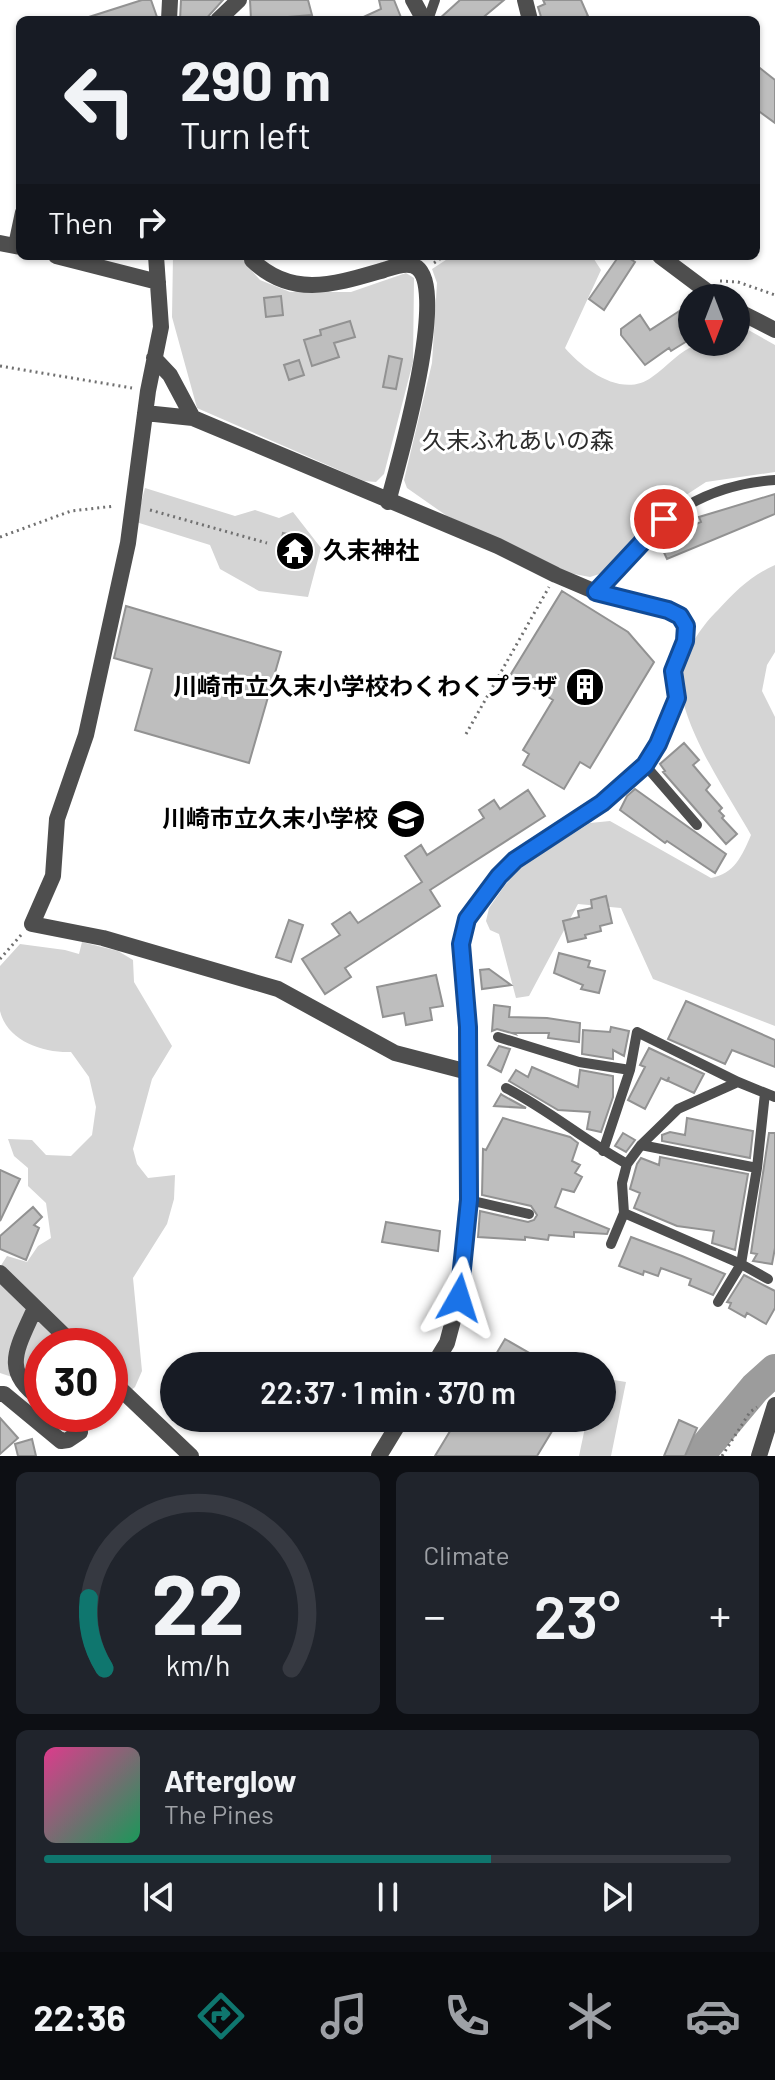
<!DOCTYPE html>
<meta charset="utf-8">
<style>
:root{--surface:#171b24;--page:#20242c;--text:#f1f3f6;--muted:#9ea1a6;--line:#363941;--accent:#0f766e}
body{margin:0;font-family:Barlow,"Noto Sans JP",sans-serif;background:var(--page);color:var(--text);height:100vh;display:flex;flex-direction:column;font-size:30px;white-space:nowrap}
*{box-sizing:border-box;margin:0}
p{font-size:26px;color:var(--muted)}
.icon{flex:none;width:44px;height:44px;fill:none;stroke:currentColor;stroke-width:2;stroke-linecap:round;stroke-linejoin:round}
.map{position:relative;height:1456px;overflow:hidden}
.details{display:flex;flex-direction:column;gap:16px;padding:16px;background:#0d0f14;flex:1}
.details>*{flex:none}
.top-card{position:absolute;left:16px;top:16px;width:744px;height:244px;border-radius:12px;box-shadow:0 2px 6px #0004;background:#171b24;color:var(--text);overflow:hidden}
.needle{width:52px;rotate:180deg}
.controls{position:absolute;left:678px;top:284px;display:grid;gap:16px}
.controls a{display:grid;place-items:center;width:72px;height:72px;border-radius:50%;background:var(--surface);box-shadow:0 2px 6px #0004;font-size:40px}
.speed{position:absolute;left:24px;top:1328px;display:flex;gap:16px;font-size:40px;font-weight:700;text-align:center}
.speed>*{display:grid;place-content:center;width:104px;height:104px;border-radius:50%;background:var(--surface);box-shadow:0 2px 6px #0004;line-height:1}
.speed .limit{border:12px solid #d22;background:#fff;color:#111}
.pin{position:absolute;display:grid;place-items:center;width:68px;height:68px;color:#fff;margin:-34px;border:4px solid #fff;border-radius:50%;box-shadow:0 2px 8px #0007}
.me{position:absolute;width:88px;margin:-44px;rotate:6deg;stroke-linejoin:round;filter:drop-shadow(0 0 6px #0008)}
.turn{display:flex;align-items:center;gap:28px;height:168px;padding:0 32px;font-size:36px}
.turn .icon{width:104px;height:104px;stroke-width:2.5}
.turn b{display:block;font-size:56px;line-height:68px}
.then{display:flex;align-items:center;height:76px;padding:0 32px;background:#0003;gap:16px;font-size:30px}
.big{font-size:60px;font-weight:600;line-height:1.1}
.details .card{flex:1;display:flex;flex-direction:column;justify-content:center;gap:12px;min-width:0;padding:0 28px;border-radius:12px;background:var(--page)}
.details .dial{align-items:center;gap:0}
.dial svg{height:208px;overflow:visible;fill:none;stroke:var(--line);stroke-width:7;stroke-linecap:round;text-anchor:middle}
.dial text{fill:var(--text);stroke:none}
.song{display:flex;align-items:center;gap:24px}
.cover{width:96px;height:96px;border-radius:12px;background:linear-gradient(135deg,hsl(330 70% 55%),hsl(150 70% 35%))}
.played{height:8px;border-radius:4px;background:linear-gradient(90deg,var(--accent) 65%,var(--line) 65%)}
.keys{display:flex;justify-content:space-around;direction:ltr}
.heat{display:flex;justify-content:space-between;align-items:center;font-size:44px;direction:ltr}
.details .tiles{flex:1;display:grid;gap:16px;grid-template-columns:1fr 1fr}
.card:last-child{grid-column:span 2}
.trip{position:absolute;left:160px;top:1352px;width:456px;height:80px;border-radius:40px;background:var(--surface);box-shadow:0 2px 6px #0004;font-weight:600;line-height:80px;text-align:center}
.tabs{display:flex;height:128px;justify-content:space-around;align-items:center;background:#090b0e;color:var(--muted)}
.tabs .icon{width:56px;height:56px}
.tabs .selected{color:var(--accent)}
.tabs b{font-size:36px;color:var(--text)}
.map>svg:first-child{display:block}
.green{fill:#d5d5d5}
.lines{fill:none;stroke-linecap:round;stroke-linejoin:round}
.river{stroke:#9c9c9c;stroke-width:32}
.building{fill:#bebebe;stroke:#929292;stroke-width:2}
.path{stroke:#707070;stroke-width:3;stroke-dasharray:2 4;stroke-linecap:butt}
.service{stroke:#4e4e4e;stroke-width:10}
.minor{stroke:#4e4e4e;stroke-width:16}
.route-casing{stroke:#114b97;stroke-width:20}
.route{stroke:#1a73e8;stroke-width:14}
.labels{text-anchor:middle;stroke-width:6;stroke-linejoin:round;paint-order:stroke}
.park-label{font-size:24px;fill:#2c2c2c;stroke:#fff}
.poi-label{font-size:24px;font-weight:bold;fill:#000;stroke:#fff;text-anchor:end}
</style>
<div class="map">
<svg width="775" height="1456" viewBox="0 0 775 1456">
<rect width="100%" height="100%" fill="#fff"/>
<path class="green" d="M173,256H245V263L260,280L290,292H351L406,273L414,278L413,362L384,474L376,482L364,481L197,408L172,317Z
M452,256H592L601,270L565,348C584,370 623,399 652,377C668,366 679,351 698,344C710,340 724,342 736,342V323L775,345V472L706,482L660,512L606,572L590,577L569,573L447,516L407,488L404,480L432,363L437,283L432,269Z
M145,488L235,516L255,510L279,518L293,512L321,548L308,597L259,591L220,569L210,545L136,522Z
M775,565V652L767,665L762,691L775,717V1026L653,979L621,908L578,904L529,996L516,998L499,934L490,930L486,921L489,908L505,885L522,866L590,823L610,821L711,878C734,874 742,856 751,835C729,795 670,712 682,667C688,647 703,624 718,610C737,590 749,577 775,565Z
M82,942L118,951L133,960L134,982L172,1046L152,1079L133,1149L137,1164L148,1178L175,1175L174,1199L167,1224L133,1278L142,1371L135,1387L110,1408V1346H42V1387L0,1373V1267L7,1256L27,1262L38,1246L51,1238L46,1203L28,1186V1168L14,1156L8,1139L32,1140L46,1155L71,1156L92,1135L96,1107L89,1077L71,1052C43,1053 7,1041 0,1011C0,998 0,980 0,966L20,944L65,950L79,954Z
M602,1378L626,1382L611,1456H579L587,1418H602Z"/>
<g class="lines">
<path class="river" d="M698,1456L755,1388L775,1370"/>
</g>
<path class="building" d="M142,0H151L158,20H90L89,17Z
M181,0H223L205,20H180Z
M250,0H308L312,15L251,20Z
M379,0H394L402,20H357L381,9Z
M460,0H504L480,20H438Z
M543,0H581L588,16L580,20H542L538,7L545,4Z
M756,65L775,80V123L756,109Z
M619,256H626L635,262L604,310L589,299Z
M281,296L283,315L266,317L264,298Z
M684,308L687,312L692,309V338L671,351L669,348L645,365L621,335V329L640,315L650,330Z
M350,321L355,337L334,343L339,357L312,366L304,340L321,335L320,330Z
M389,356L402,359L396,389L383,387Z
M299,360L304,375L289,380L284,365Z
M775,494V514L667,559L660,544L684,534L682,530L701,522L699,517Z
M283,533L301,537L300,540L303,541L300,556L296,560L278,556Z
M562,591L628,632L654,662L590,768L580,762L564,789L523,765L529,754L523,750L553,700L511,674Z
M126,606L281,652L249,763L135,730L152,669L114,658Z
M684,743L699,760L693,765L710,785L706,790L722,808L719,811L724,816L722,818L737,834L726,844L663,772L665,771L660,764Z
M635,789L726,854L715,873L667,841L665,843L620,810L627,796Z
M528,790L545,816L430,890L440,906L345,968L351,977L325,994L302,959L340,935L332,924L350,912L358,923L422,882L405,856L421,845L427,855L484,818L479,810L494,800L500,809Z
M606,896L612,923L600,926L601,931L585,935L586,938L568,942L563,921L579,917L578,911L592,908L591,900Z
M289,920L303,925L291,962L276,957Z
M559,953L590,961L588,967L605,971L599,993L581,989L583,985L554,973Z
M489,969L511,985L482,989L480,970Z
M436,975L443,1006L430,1008L432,1020L406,1025L404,1013L383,1017L377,987Z
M686,1001L775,1040V1067L732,1050L725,1064L668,1039Z
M494,1005L510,1007L509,1017L547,1018L580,1023L579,1042L548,1038L549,1033H514L515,1034L497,1029L492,1031Z
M611,1027L629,1031L624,1056L613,1050V1059L582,1054L583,1030L610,1032Z
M499,1046L510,1049L501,1072L488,1065Z
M649,1048L704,1074L694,1093L668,1081L669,1077L667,1081L661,1078L645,1109L628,1100L645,1067L640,1065Z
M532,1067L578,1087L580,1070L613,1076V1097L601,1132L587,1129L590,1112L558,1110L509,1081L516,1070L528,1077Z
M501,1094L502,1095L526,1108L494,1106Z
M503,1118L570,1137L578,1143L572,1161L580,1165L575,1173L582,1177L574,1192L562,1189L555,1207L609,1229L607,1234L574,1232V1237L549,1235L548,1240L525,1237V1240L478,1237L480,1211L528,1222L534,1220L537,1215L531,1206L482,1195L483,1149L486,1150Z
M687,1118L753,1131L750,1158L662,1141V1135L670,1132L685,1135Z
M623,1133L635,1140L626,1152L615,1146Z
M769,1133H775V1248L772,1264L753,1261L757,1254L751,1253Z
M660,1157L748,1174L735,1250L712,1243L714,1231L677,1226L634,1208L640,1193L630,1189L637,1164L641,1158L659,1165Z
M0,1170L20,1179L0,1221Z
M33,1207L42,1217L34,1225L39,1228L26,1260L0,1249V1236Z
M386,1222L440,1231L438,1251L382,1242Z
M631,1237L682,1256L725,1274L713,1295L689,1285L691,1279L661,1268L658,1276L644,1271L643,1275L619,1266Z
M744,1275L775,1291V1308L766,1324L747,1313L745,1317L729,1308L731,1303L727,1302Z
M505,1339L552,1366H489Z
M0,1418L18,1438L0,1454Z
M458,1418H560L537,1456H435Z
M679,1420L697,1428L685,1456H664Z
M32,1439L36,1456H18L15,1444Z"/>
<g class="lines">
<path class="path" d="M434,263L444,256
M720,281L738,282L775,295
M0,366L132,388
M150,510L267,543
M0,537L71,511L115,506
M466,734L549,587
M0,959L21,935
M722,1456L750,1412L757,1407"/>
<path class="service" d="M428,20L435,0
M13,245L20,212
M596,592C649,529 689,486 775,480
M645,765L697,825
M498,1037L579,1062L630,1070
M506,1088C549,1110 585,1141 627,1164L622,1183L624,1213L741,1264L768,1279
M641,1145L757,1168
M603,1151L630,1070L637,1032L738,1082L775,1097
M627,1164L641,1145L678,1109L738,1082
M469,1200L529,1214
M611,1244L624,1213
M718,1302L741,1264L757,1168L765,1093"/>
<path class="minor" d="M413,0L424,20
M525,0L530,20
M169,20L170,0
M218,20L239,0
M0,243L20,247
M56,256L158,282
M156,256L161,327L148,391L128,543L86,735L57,819L53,876L32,924L103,938L278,989L395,1053L468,1072
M252,256V260C292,299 336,284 384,270C393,267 405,262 414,266C452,281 397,468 388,502
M660,256L716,298
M736,310L775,330
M154,358L170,375L193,418L498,546L556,575L596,592L668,610L680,616L686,626L685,641L673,671L677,698L658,744L645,765L602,803L515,860L499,876L467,919L461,944L468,1027L469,1200L459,1298L447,1343L433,1366
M145,413L193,418
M0,1273L75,1346
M35,1308C17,1349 0,1371 42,1400
M110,1379L191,1456
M0,1394H4L61,1441L68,1440L80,1432L74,1421L63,1414
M379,1456L402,1418
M759,1456L775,1405"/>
</g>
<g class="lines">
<defs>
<path id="route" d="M459,1298L469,1200L468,1027L461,944L467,919L499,876L515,860L602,803L645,765L658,744L677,698L673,671L685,641L686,626L680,616L668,610L596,592L664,519"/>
</defs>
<use href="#route" class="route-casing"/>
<use href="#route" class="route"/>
</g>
<defs>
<symbol id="temple-disc" viewBox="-11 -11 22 22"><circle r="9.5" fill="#000" stroke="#fff"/><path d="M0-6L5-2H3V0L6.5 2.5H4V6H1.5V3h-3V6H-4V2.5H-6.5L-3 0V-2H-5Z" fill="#fff"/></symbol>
<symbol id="building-disc" viewBox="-11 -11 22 22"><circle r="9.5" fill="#000" stroke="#fff"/><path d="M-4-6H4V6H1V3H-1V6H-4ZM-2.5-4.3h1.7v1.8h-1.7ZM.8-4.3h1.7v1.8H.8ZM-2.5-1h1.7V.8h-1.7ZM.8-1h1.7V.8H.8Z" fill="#fff"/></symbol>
<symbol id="school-disc" viewBox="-11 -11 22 22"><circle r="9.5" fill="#000" stroke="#fff"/><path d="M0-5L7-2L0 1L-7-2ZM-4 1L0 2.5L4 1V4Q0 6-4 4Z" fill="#fff"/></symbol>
</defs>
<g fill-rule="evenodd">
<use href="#temple-disc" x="273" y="529" width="44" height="44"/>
<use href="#building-disc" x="563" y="665" width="44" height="44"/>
<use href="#school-disc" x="384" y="797" width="44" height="44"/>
</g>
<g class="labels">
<g class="park-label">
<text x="518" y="449">久末ふれあいの森</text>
</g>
<g class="poi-label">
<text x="323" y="559" text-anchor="start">久末神社</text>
<text x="557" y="695">川崎市立久末小学校わくわくプラザ</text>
<text x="378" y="827">川崎市立久末小学校</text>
</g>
</g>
</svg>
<div class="controls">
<a><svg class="needle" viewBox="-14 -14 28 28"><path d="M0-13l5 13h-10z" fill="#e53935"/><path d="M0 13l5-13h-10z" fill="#9ea1a6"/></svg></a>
</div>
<div class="speed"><div class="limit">30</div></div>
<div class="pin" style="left:664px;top:519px;background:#d93025"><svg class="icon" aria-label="arrive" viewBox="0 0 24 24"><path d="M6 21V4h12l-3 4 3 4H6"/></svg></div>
<svg class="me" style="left:459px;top:1298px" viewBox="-20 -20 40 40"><path d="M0-17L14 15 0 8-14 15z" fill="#1a73e8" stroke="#fff" stroke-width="4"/></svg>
<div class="trip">22:37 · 1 min · 370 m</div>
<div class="top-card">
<div class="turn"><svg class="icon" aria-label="left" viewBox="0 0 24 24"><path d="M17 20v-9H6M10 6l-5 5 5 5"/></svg><div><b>290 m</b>Turn left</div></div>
<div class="then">Then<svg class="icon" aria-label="right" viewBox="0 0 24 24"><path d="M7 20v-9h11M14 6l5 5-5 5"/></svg></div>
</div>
</div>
<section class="details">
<div class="tiles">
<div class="card dial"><svg viewBox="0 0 100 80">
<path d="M14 69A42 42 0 1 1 86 69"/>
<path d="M14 69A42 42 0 0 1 8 42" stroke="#0f766e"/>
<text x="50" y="56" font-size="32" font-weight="700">22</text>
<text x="50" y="72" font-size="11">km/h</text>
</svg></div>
<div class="card"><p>Climate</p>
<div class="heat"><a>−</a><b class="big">23°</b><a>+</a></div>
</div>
<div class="card">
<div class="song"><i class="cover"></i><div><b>Afterglow</b><p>The Pines</p></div></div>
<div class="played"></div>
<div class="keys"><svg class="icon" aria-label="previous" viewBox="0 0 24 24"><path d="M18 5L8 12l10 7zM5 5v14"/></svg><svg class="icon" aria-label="pause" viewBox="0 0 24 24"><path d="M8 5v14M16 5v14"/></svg><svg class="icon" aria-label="next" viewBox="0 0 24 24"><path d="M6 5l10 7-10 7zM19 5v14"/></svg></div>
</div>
</div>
</section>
<nav class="tabs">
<b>22:36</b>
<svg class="icon selected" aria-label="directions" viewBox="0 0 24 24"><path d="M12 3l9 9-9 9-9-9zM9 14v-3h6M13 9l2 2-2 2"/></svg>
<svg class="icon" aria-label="music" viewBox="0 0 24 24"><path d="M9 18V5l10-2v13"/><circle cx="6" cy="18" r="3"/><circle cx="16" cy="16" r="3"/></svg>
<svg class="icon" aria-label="phone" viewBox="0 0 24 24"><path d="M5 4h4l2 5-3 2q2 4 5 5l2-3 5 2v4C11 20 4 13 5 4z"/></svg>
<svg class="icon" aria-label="climate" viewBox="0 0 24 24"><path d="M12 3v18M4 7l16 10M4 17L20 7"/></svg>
<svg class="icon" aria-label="car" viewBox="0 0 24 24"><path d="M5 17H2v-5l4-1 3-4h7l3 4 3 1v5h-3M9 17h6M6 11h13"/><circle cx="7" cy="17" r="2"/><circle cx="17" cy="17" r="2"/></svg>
</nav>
